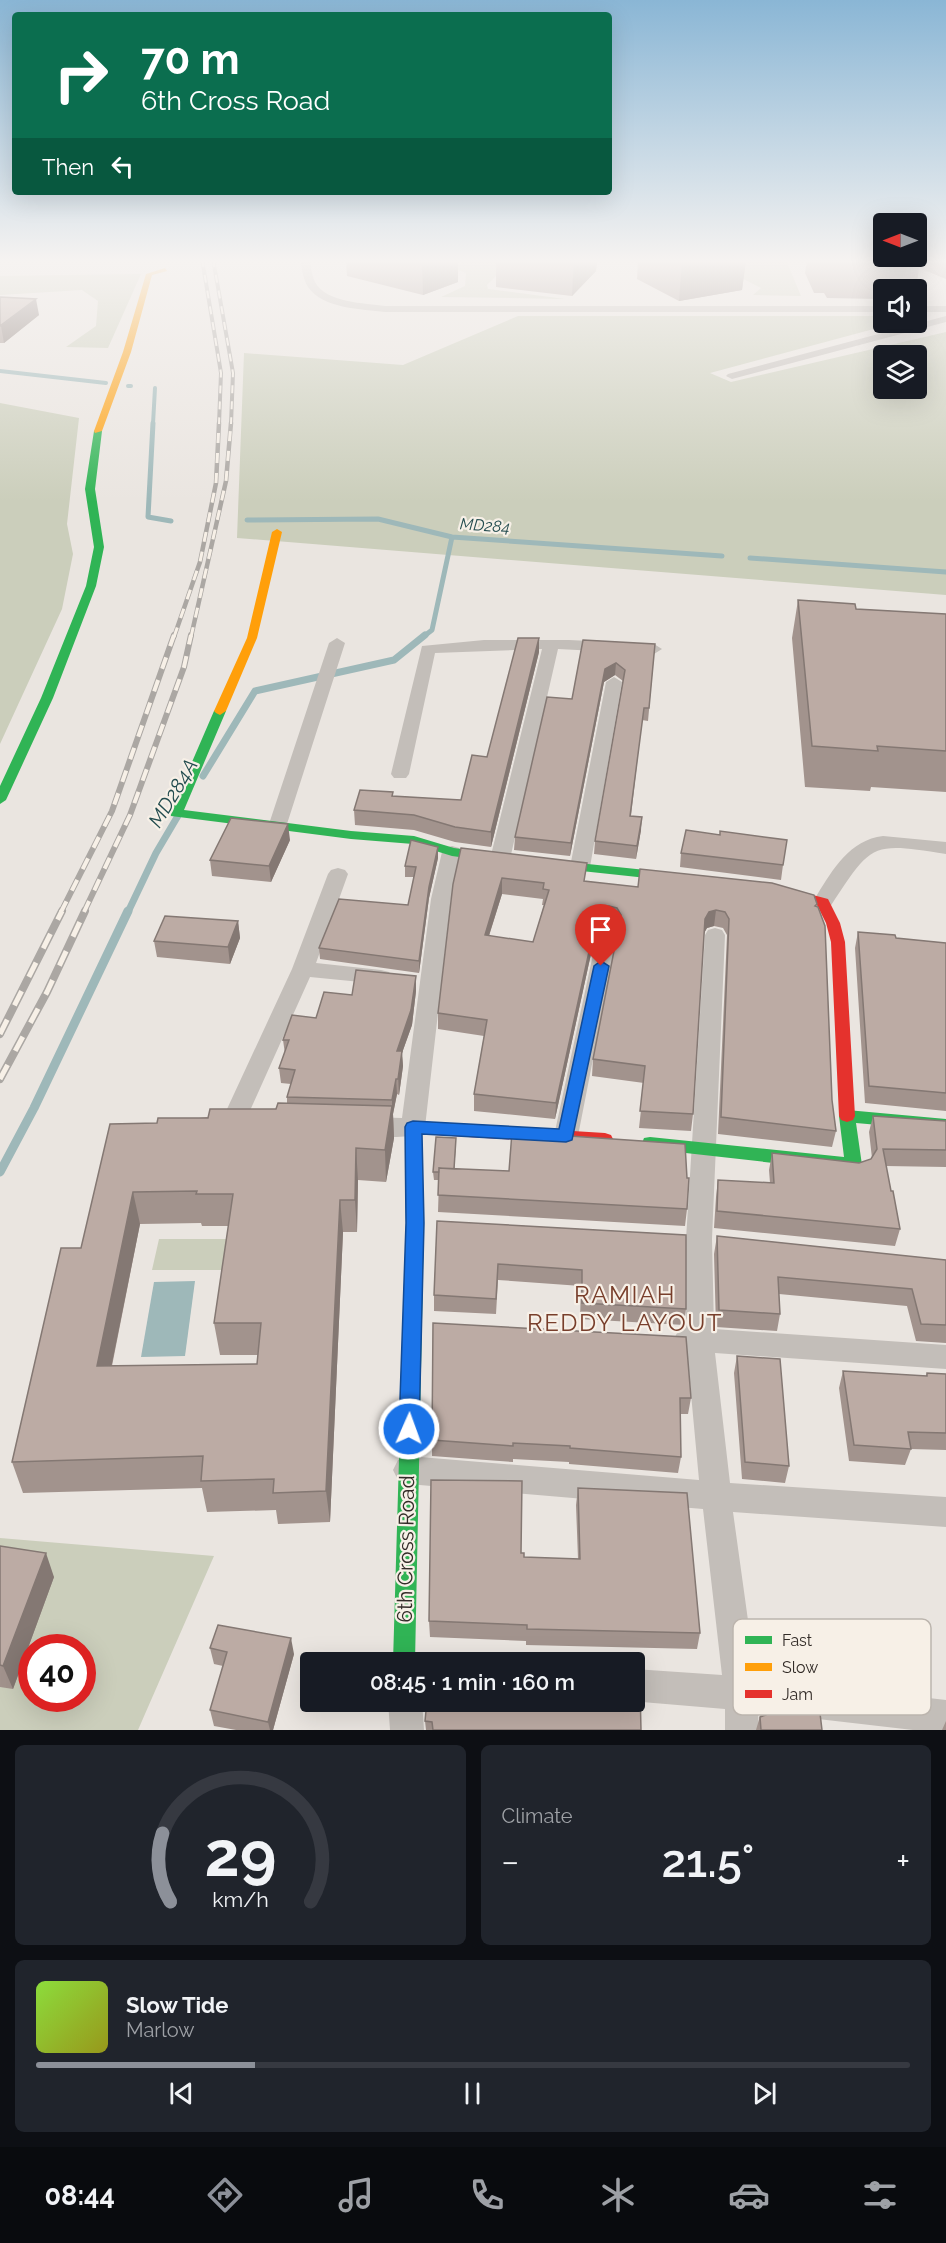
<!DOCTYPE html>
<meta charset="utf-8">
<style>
:root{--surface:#171b24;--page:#20242c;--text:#f1f3f6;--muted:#9ea1a6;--line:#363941;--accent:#8c9099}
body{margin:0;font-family:Raleway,sans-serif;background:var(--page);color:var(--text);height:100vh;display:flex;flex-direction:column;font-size:22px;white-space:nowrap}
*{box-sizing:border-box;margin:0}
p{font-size:20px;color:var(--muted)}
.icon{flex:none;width:33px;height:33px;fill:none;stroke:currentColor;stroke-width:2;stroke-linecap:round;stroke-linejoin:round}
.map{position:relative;height:1730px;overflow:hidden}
.side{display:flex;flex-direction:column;gap:15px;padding:15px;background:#0d0f14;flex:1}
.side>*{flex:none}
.top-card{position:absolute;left:12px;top:12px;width:600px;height:183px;border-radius:6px;box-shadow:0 6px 24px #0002;background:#0b6e4f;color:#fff;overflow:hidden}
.needle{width:39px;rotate:270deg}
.buttons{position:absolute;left:873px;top:213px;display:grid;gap:12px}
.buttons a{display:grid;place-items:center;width:54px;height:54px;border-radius:6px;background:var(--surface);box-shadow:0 6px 24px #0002;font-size:30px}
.speed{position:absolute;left:18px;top:1634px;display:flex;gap:12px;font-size:30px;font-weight:700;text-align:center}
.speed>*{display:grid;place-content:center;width:78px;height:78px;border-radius:50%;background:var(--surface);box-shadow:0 6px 24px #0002;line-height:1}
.speed .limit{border:9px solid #d22;background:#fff;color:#111}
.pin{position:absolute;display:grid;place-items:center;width:51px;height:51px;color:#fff;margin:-62px -26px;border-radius:50% 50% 50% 0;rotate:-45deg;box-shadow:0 0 6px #0007}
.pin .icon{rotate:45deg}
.me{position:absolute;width:66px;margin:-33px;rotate:2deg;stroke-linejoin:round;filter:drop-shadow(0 0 4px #0008)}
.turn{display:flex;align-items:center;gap:21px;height:126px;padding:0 30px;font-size:27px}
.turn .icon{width:78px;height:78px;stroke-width:2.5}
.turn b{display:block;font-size:42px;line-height:51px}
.then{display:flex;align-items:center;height:57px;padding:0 30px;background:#0003;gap:12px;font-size:22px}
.big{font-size:45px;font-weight:600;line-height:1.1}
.side .tile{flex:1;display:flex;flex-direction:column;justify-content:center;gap:9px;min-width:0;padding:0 21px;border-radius:9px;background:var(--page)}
.side .dial{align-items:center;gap:0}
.dial svg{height:156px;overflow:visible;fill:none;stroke:var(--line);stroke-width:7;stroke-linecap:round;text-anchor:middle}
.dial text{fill:var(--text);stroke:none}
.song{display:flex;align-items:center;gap:18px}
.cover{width:72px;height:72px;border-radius:9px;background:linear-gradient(135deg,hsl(90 70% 55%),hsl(60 70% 35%))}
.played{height:6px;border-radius:3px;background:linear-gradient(90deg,var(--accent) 25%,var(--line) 25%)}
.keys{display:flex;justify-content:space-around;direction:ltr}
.heat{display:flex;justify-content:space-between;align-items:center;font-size:33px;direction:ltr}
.side .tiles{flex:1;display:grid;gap:15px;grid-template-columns:1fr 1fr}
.tile:last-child{grid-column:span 2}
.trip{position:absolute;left:300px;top:1652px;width:345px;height:60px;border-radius:6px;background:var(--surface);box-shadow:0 6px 24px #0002;font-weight:600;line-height:60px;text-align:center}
.tabs{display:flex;height:96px;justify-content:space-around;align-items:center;background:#090b0e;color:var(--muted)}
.tabs .icon{width:42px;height:42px}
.tabs .active{color:var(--accent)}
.tabs b{font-size:27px;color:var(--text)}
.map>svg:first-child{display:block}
.green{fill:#cbcebb;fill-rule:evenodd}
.water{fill:#9eb8b9}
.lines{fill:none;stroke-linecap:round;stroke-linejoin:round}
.stream-far3{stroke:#9eb8b9;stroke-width:4}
.stream-far2{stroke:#9eb8b9;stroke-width:5}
.stream-far1{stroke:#9eb8b9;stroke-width:7}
.stream{stroke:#9eb8b9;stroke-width:9}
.street{fill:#c3beb9;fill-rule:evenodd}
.fast{fill:#30b455;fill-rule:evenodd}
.slow{fill:#ff9f0a;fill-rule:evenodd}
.jam{fill:#e5322d;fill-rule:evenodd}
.rail-far3-casing{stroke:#aba7a3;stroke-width:4}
.rail-far2-casing{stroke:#aba7a3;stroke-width:4.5}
.rail-far1-casing{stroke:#aba7a3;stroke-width:6}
.rail-casing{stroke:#aba7a3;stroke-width:8}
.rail-far3{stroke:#f7f0e7;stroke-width:2;stroke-dasharray:8;stroke-linecap:butt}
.rail-far2{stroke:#f7f0e7;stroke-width:3;stroke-dasharray:10;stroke-linecap:butt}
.rail-far1{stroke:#f7f0e7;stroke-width:4;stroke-dasharray:12;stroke-linecap:butt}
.rail{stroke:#f7f0e7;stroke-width:5;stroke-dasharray:16;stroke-linecap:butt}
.wall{fill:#a2938d;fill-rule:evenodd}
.shaded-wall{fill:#847873}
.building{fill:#bcaba4;stroke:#847873;stroke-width:1.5;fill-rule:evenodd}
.route{fill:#1a73e8;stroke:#114b97;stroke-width:1.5}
.labels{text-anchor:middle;stroke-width:4.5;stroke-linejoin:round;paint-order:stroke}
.far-water-label{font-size:16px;font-style:italic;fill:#234c4f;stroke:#f7f0e7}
.water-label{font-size:20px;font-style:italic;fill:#234c4f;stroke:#f7f0e7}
.near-street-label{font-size:21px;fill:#332c28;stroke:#f7f0e7}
.near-neighbourhood-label{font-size:24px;letter-spacing:1.5px;fill:#783e2b;stroke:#f7f0e7}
.key{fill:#f7f0e7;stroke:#bcb5ae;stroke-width:1.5}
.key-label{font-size:16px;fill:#332c28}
</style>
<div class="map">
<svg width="946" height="1730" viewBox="0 0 946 1730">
<rect width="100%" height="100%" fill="#eae5e0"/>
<path class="green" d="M502,259L522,265L496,276L487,285L488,289L565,299L441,297L465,286L466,273L449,266L474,260Z
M750,260H786L801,296L753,295L761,288L720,267Z
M141,274L108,348L66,347L96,326L98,301L82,290L0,295V276Z
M518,316H883L884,322L896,323L710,373L731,382L946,332V595L237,538L244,353L403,365ZM884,356H916V388H884Z
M0,403L79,418L67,524L73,554L62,609L0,744Z
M159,1239H249L244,1270H152Z
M0,1538L214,1556L138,1730H0ZM32,1647H82V1698H32Z"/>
<path class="water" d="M195,1281L185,1356L141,1357L154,1282Z"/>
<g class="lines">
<path class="stream-far3" d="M0,371L106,383
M128,386H131
M153,424L155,388"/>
<path class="stream-far2" d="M153,423L148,517L171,521
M247,520L378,519L452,537L722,556
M750,558L946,572
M423,637L432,630L452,537"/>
<path class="stream-far1" d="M203,776L255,691L394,660L425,635
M128,912L156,853L179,814"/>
<path class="stream" d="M0,1172L34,1108L128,911"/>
<path class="street" d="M300,259H310C311,267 312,276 315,282C326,303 365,303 385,306H884V312H385C362,309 323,309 308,287C303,279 302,269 300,259Z
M916,306H946V312H916Z
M946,316V322L732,379L726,376L728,374Z
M337,638L345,643L287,824L285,828H271L269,824L329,643Z
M484,640H569L654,644L662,649L654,654L558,649L510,859L507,863H493L490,859L542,649L435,653L409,774L406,778H394L391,774L422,646Z
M614,677L622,682L590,867L587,871H573L570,867L606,682Z
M883,836L946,842V854C870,842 872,843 830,907L823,908L816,907L813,902L817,895C833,869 850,840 883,836Z
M452,846L459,848L462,852L451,899L425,1127L421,1133C404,1139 376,1138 359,1132L355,1126L359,1120L367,1117L402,1118L431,899L442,852L445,848Z
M338,868L345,870L348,874L316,963L381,970L389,972L392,977L389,982L381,984L310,977L248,1115L252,1117L256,1123L252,1129L244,1132L225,1128L221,1122L292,969L328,874L331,870Z
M608,924L615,926L618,931L578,1136L575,1142L566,1145L557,1142L554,1136L598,931L601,926Z
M715,928L722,930L725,935L712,1239L714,1329L946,1345V1369L715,1353L730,1483L946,1497V1527L733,1512L756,1678L946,1700V1730H913L758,1712L759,1730H725V1709L630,1701H634V1669L722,1675L703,1509L408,1484L398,1480L393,1470L398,1460L408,1456L699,1480L687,1351L678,1347L674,1339L678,1331L686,1328V1239L705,935L708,930Z
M388,1701H422L424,1730H390Z"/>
<path class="fast" d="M98,428L102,431L95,489L104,547L96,586L53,698L6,800L0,804V786L41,698L86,586L94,547L85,489L94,431Z
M220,707L226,711L184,810L351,831L414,836L454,848L496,854L503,858L496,862L452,856L413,844L351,839L171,816L170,813L214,711Z
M549,860L675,873L682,877L675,881L544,867L542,864Z
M847,1110L946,1119V1131L856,1123L862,1165L860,1170L854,1172L650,1149L644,1148L642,1143L644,1138L650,1137L844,1157L839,1116L841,1112Z
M413,1123L419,1125L421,1129L424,1223L415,1662H393L406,1223L405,1129L407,1125Z"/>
<path class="slow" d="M165,268L167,271L152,275L131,352L102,431L95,433L94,431L123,352L146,274Z
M277,529L282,532L257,638L226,711L220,715L216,713L214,711L247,638L272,532Z"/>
<path class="jam" d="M779,886L828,899L840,923L845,942L855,1116L853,1120L847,1122L841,1120L839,1116L831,942L826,923L817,905L774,893L772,890Z
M413,1121L605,1133L611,1135L613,1139L611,1143L605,1145L418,1134L413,1135L407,1133L405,1129L407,1123Z"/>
<defs>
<path id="rail-far3" d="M202,259L221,373L219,424
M213,259L233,373L231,424"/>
<path id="rail-far2" d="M174,637L200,562L216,483L219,423
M191,637L226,481L231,423"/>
<path id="rail-far1" d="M61,912L112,811L174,635
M84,912L130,815L184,667L191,635"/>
<path id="rail" d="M0,1034L62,911
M0,1079L47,992L85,911"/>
</defs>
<use href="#rail-far3" class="rail-far3-casing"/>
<use href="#rail-far2" class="rail-far2-casing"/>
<use href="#rail-far1" class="rail-far1-casing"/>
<use href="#rail" class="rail-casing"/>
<use href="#rail-far3" class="rail-far3"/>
<use href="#rail-far2" class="rail-far2"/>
<use href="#rail-far1" class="rail-far1"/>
<use href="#rail" class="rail"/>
</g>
<path class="wall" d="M346,260H458V282L423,295L347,276Z
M496,260H597L596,271L572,296L496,287Z
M638,260H746L742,290L679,301L637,279Z
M807,260H946V279L919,268L916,290H884V293H881L880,299L827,298L824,293H814L805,273Z
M0,297L39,315L4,343H0Z
M798,600L856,609L946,614V792L871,787L870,791L805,787L792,638Z
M539,638V652L491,847L455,842L414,830L355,825L354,810L393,792V796L461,800L487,757Z
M583,640L655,644L648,721L642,720L631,816L641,830L636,859L594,854L595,841L623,681L615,675L604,682L570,856L514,850L515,837L572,699Z
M720,835L783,865L781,880L680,867L681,853Z
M290,840L271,882L212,876L210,860Z
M461,848L586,882L817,904L816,906L832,1100L836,1131L832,1147L718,1134L727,935L723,928L714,926L707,928L704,933L693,1114L691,1131L639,1128L644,1083L592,1076L593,1059L619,929L616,924L607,922L600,924L596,931L555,1119L474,1111V1094L484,1036L438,1029V1013ZM502,894L543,899L542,905H544L533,942L489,936Z
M438,858L429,898L419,973L320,959L319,948L408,905L414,877H405V866Z
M238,921L240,938L230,964L157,957L154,941Z
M858,932L896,938L946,943V1111L865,1103L855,948Z
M416,991L412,1025L402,1053L403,1066L399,1095L397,1094L393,1114L394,1138L386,1182L358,1180L357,1232H343L330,1522L278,1524L276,1510L207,1512L202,1488L23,1493L12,1462L81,1248L157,1123L276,1109L287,1103V1097L291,1084L281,1083L279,1068L285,1054L283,1040L316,1018ZM201,1223L202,1226H229L214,1323L220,1355H258L257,1364L112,1366L140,1224Z
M873,1116L946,1121V1167L886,1166L891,1191L900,1229L895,1246L714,1228L716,1197L718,1180L770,1183L769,1170L772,1153L859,1163L871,1159L872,1158L869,1132Z
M456,1147L454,1169L687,1209L685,1226L438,1212L439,1180H434L433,1172Z
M437,1221L686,1235V1309L684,1325L580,1319L581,1286L498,1280L496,1314L434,1311V1295Z
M717,1236L946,1260V1343L916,1341L907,1306L779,1294L780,1314L777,1331L716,1327L714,1254Z
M433,1323L691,1398L688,1414H680L681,1457L678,1473L569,1464V1462L513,1459V1462L432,1456Z
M737,1356L789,1466L785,1483L742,1479L734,1373Z
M843,1371L926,1376L927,1373L946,1374V1450L911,1449L905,1465L849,1461L839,1388Z
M578,1488L700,1633L697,1649L526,1645V1641L430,1637L429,1621L521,1553L524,1557L578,1559L576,1505Z
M0,1546L54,1577L13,1689L0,1687Z
M210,1648L294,1654L273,1730H236L214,1726L210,1710L223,1666L214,1664Z
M765,1699L822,1730H756Z
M425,1721L641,1730H426Z
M946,1721V1730H942Z"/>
<path class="shaded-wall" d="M422,260H458V282L423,295Z
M574,260H597L596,271L572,296Z
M682,260H746L742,290L679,301Z
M36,299L39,315L4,343L1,326Z
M539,638V652L491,847V832Z
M616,663L615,675L604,682L570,856L571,843L605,669Z
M642,817L641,830L636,859L637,846Z
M288,824L290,840L271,882L269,866Z
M438,847V858L429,898L419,973V961L429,887Z
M502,878V894L484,951L485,935Z
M609,906L607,922L600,924L596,931L555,1119L556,1103L597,915L601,908Z
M716,910L714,926L707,928L703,935L705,919L709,912Z
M238,921L240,938L230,964L228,947Z
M416,976V991L412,1025L402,1053L403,1066L399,1095L397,1051Z
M396,1079L397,1094L393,1114L394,1138L386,1182L385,1150L392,1107V1100Z
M356,1148L358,1180L357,1232L355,1200Z
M133,1192L140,1224L105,1398L97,1366Z
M340,1200L343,1232L330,1522L326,1491Z
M46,1553L54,1577L13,1689L3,1666Z
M291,1638L294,1654L273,1730H270L268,1722Z"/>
<path class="building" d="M0,297L36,299L0,326Z
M798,600L855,604L856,609L946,614V751L877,746L878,751L812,746Z
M518,638H539L491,832L455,827L414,815L354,810L360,790L393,792L392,796L461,800L472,755L487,757Z
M583,640L655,644L649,708H644L630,816L642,817L637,846L595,841L625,670L616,663L605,669L571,843L515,837L547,697L572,699Z
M231,818L288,824L269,866L210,860Z
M686,830L720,835V831L787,840L783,865L681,853Z
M411,840L438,847L429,887L419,961L319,948L339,899L408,905L416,867L405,866Z
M461,848L587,863L584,881L638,887L640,869L772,883L814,895L817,904L815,906L818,907L825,926L832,1100L836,1131L721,1117L729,919L725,912L716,910L709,912L705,919L693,1114L640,1111L645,1066L593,1059L621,915L617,908L609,906L601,908L597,915L556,1103L474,1094L487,1020L438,1013L453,884ZM502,878L544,883L543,889L549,890L533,942L485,935Z
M165,916L238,921L228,947L154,941Z
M858,932L895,935L896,938L946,943V1093L869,1086Z
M356,970L416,976L411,1010L397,1051H402L398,1079H396L392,1100L287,1097L295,1070L279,1068L289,1040H283L292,1015L316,1018L324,992L352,995Z
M278,1103L392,1106L385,1150L356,1148L355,1200H340L326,1491L273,1493L274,1479L201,1481L203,1456L12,1462L61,1248H81L110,1124L157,1123L158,1118H208L210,1109H276ZM197,1191L196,1194H233L214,1323H261L257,1364L97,1366L133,1192Z
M873,1116L946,1121V1150L883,1149L891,1191H893L900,1229L717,1211L718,1180L774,1183L772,1153L859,1163L871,1159L877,1149Z
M512,1132L685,1144L687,1178H689L687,1209L438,1195L439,1168L509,1171Z
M436,1137L456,1138L454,1169L439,1168V1172H433Z
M437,1221L686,1235V1309L582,1303V1270L498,1264L496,1299L434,1295Z
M717,1236L946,1260V1325L921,1324L912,1289L778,1277L780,1314L719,1310Z
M433,1323L686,1337L691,1398H680L681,1457L570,1448V1446L513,1443V1446L432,1440Z
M737,1356L780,1359L789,1466L745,1462Z
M843,1371L927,1376V1373L946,1374V1433L908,1432L911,1449L854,1445Z
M431,1480L522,1481L521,1553H524V1557L580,1559L578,1488L687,1493L700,1633L527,1629V1625L429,1621Z
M0,1546L46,1553L3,1666L0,1665Z
M218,1625L291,1638L268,1722L210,1710L227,1652L210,1648Z
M634,1688L640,1689L641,1730H433L432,1722L425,1721L427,1701H634Z
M765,1699L819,1705L822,1730H761L760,1717L766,1715Z"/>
<linearGradient id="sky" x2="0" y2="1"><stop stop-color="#8ab6d5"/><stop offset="0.52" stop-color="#f6f3f1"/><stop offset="1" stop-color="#f6f3f1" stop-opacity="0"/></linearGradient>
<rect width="946" height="502" fill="url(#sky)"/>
<path class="route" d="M601,961L609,966L572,1140L566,1142L422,1134L424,1223L419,1429L416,1435L409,1438L402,1435L399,1429L406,1223L405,1127L407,1123L413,1121L559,1129L594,966Z"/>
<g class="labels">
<g class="far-water-label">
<text transform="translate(485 525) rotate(4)" y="6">MD284</text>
</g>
<g class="water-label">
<text transform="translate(173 793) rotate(-59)" y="7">MD284A</text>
</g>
<g class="near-street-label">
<text transform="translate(406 1549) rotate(-89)" y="7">6th Cross Road</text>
</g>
<g class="near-neighbourhood-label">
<text x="625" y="1303">RAMIAH<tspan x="625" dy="28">REDDY LAYOUT</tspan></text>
</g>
</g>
<rect x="733" y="1619" width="198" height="96" rx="9" class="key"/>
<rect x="745" y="1636" width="27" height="8" fill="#30b455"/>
<rect x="745" y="1663" width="27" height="8" fill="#ff9f0a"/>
<rect x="745" y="1690" width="27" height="8" fill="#e5322d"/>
<g class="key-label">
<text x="782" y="1646">Fast</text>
<text x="782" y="1673">Slow</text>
<text x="782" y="1700">Jam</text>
</g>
</svg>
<div class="buttons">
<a><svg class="needle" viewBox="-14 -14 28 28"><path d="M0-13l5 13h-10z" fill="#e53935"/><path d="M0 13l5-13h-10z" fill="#9ea1a6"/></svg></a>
<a><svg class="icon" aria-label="sound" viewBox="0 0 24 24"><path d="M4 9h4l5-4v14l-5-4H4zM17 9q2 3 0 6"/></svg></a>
<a><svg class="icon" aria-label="layers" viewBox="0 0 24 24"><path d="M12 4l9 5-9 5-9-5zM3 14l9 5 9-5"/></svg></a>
</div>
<div class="speed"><div class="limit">40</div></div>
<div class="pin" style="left:601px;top:966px;background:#d93025"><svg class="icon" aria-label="arrive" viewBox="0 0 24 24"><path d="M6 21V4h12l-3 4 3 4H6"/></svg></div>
<svg class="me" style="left:409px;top:1429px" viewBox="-20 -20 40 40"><circle r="17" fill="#1a73e8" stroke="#fff" stroke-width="3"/><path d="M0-11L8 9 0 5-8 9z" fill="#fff"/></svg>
<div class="trip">08:45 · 1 min · 160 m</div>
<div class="top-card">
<div class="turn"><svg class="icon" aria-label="right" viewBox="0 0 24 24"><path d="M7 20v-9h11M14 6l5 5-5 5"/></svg><div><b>70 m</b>6th Cross Road</div></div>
<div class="then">Then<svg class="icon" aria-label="left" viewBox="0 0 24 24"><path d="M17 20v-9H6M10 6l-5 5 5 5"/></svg></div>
</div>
</div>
<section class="side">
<div class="tiles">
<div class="tile dial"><svg viewBox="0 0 100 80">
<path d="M14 69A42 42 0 1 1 86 69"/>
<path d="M14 69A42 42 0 0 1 10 34" stroke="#8c9099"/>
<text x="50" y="56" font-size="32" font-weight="700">29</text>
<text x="50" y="72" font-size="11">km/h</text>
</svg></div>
<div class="tile"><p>Climate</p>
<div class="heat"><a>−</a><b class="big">21.5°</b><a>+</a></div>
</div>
<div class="tile">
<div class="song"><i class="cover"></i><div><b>Slow Tide</b><p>Marlow</p></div></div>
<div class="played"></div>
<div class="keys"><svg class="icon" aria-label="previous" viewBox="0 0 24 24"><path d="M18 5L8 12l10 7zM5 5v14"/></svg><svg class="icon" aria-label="pause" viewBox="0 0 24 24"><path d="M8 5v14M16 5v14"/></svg><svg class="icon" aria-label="next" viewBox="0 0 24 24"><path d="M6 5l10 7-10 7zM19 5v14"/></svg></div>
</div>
</div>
</section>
<nav class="tabs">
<b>08:44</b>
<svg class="icon active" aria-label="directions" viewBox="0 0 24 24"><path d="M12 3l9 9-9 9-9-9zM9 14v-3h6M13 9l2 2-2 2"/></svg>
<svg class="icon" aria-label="music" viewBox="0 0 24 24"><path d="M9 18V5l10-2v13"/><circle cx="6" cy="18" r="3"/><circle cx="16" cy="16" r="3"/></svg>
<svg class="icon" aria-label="phone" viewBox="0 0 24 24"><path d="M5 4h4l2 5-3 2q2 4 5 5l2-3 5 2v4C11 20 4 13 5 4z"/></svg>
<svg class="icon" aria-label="climate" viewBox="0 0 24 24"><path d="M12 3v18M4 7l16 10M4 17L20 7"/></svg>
<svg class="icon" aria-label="car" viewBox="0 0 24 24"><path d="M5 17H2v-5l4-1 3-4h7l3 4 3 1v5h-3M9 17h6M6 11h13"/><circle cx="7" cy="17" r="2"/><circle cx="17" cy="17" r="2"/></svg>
<svg class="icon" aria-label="filters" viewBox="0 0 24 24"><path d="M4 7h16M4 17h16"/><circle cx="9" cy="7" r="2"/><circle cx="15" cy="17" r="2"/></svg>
</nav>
